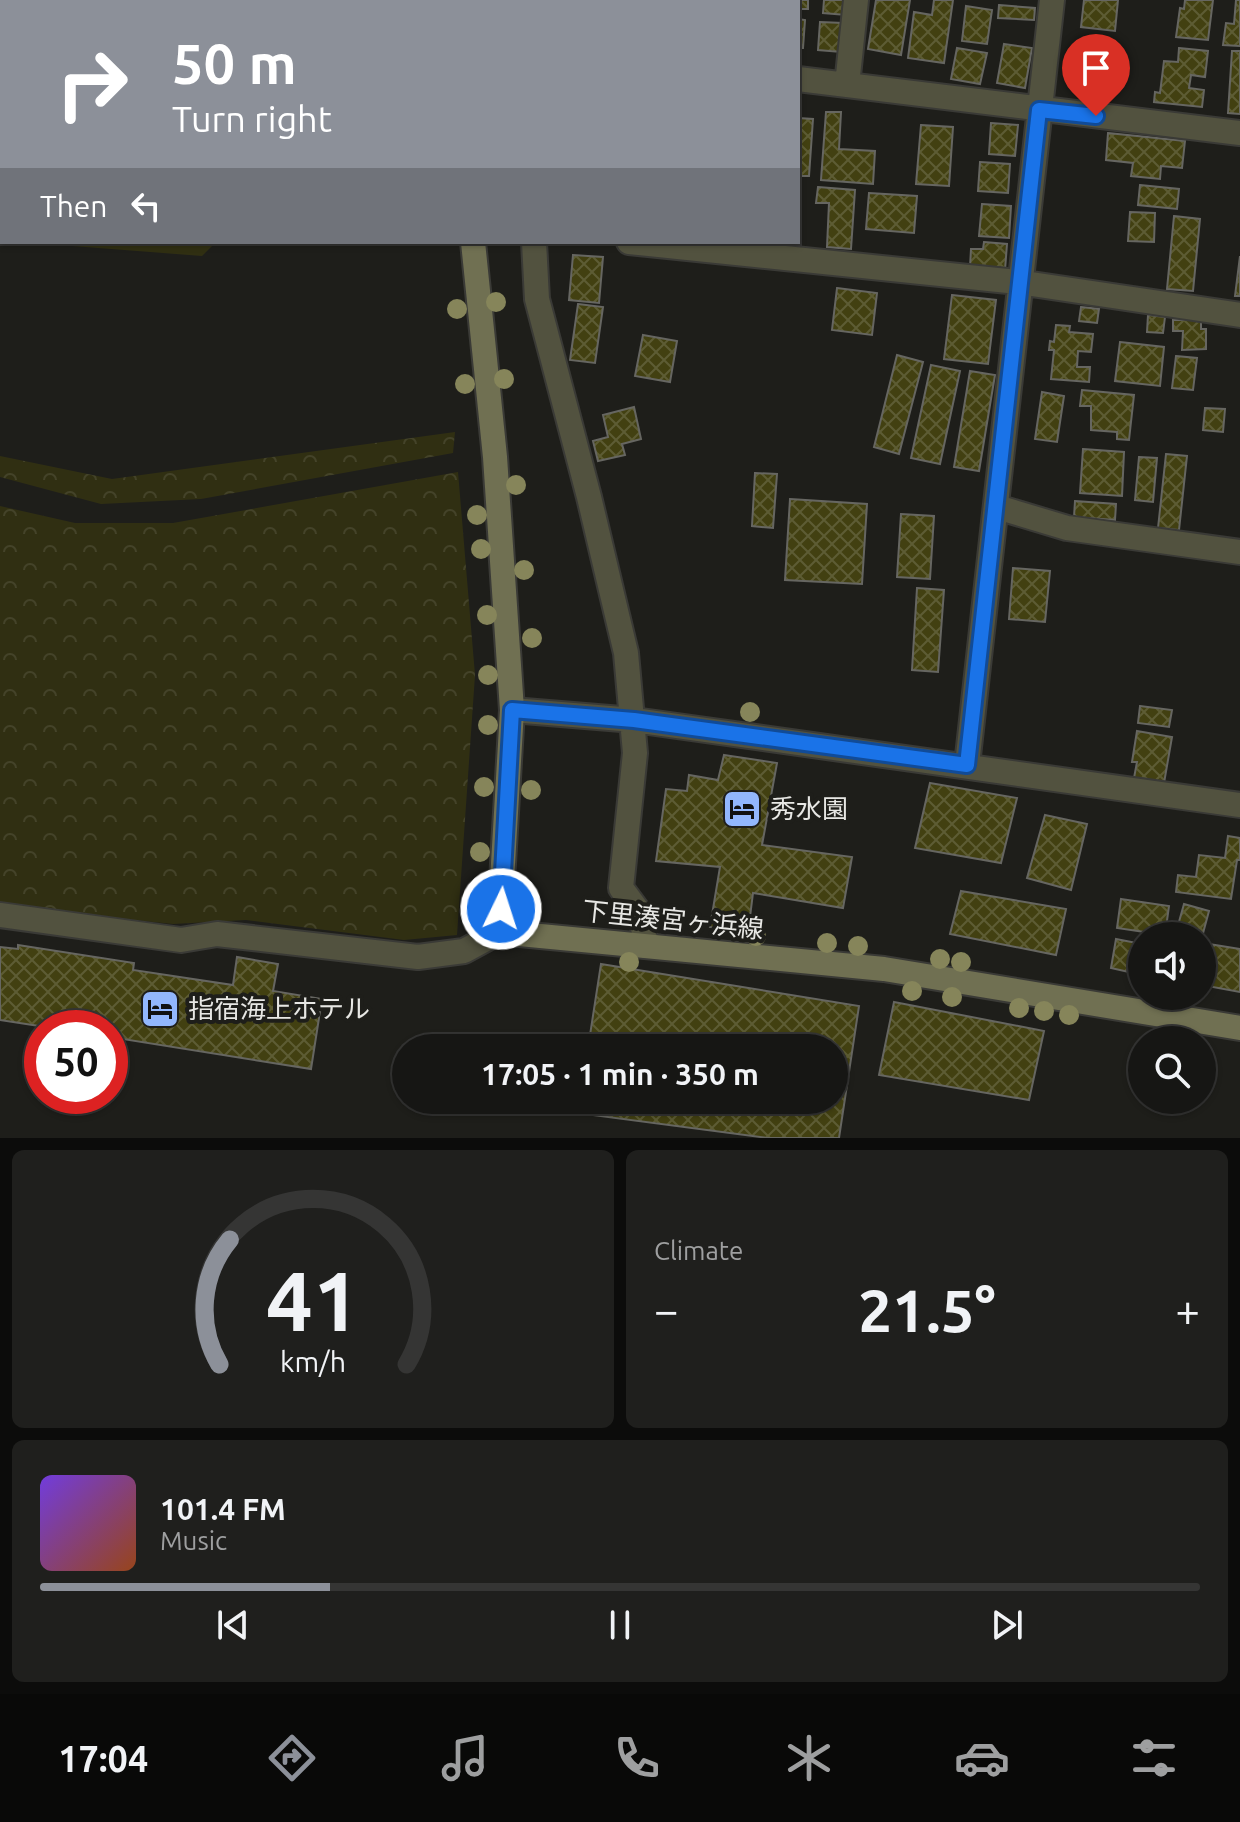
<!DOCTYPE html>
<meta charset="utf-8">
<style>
:root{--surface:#161614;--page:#1f1f1d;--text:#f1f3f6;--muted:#9e9fa0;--line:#353534;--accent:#8c9099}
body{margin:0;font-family:Ubuntu,"Noto Sans JP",sans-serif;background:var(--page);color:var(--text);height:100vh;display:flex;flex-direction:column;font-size:30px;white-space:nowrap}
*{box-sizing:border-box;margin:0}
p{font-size:26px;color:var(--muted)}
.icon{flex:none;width:44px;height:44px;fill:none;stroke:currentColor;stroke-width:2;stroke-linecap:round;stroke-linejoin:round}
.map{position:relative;height:1138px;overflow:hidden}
.details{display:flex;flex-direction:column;gap:12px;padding:12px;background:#0c0c0b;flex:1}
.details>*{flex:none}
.banner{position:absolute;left:0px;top:0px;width:800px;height:244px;box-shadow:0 2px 6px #0004,0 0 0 2px var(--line);background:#8c9099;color:#fff;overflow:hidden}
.controls{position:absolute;left:1128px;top:922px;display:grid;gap:16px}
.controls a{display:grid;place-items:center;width:88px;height:88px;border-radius:50%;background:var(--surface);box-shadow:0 2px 6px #0004,0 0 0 2px var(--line);font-size:40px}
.speed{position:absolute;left:24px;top:1010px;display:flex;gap:16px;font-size:40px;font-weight:700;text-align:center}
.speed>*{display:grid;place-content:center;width:104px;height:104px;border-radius:50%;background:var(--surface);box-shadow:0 2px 6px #0004,0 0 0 2px var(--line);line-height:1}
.speed .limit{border:12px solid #d22;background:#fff;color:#111}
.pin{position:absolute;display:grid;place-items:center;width:68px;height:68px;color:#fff;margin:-82px -34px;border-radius:50% 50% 50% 0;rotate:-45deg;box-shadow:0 0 8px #0007}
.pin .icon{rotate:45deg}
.me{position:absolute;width:88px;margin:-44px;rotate:4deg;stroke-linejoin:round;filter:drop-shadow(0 0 6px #0008)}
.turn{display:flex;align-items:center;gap:28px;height:168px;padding:0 40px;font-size:36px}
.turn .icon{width:104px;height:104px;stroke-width:2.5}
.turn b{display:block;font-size:56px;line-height:68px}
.then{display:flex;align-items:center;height:76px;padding:0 40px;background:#0003;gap:16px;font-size:30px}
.big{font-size:60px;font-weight:600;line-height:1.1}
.details .widget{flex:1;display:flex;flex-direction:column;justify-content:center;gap:12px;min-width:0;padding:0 28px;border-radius:12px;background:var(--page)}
.details .dial{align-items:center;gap:0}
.dial svg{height:208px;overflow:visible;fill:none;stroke:var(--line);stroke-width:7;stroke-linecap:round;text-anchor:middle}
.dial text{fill:var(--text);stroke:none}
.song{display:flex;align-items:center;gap:24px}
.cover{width:96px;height:96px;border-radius:12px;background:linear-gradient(135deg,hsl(260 70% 55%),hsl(20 70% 35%))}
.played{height:8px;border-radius:4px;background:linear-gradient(90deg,var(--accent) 25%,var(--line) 25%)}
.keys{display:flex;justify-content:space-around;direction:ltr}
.heat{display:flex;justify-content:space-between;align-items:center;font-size:44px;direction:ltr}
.details .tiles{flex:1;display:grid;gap:12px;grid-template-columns:1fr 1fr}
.widget:last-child{grid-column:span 2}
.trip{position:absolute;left:392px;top:1034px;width:456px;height:80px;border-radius:40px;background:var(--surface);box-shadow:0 2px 6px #0004,0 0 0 2px var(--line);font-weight:600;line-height:80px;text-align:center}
.tabs{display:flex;height:128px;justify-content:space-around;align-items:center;background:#090908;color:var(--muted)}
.tabs .icon{width:56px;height:56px}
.tabs .selected{color:var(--accent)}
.tabs b{font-size:36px;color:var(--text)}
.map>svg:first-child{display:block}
.forest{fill:url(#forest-crowns)}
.building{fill:url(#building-cross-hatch);stroke:#666661;stroke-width:2}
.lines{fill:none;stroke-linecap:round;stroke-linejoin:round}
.minor-casing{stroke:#3a3a36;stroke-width:28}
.secondary-casing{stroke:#3a3a36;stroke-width:28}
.minor{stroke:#52523f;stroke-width:24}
.secondary{stroke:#707052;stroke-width:24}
.tree{fill:#86855a}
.route-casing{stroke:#114b97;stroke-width:20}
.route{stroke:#1a73e8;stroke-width:14}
.labels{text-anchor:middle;stroke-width:8;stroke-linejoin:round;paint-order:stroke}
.poi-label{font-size:26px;fill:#e7e7e4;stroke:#1e1e1a;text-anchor:start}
.street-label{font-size:26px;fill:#e7e7e4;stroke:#1e1e1a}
</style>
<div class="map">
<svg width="1240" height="1138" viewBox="0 0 1240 1138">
<defs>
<pattern id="forest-crowns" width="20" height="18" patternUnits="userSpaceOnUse" patternTransform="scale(2)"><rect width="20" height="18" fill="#302f12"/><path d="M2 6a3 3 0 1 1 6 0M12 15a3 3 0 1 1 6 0" fill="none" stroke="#444329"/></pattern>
<pattern id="building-cross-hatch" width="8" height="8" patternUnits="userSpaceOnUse" patternTransform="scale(2)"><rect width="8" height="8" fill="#424011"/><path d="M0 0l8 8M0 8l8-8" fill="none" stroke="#5d5c34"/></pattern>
</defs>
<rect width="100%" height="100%" fill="#1e1e1a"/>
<path class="forest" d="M0,0L219,2H2V240Z
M21,242H216L202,256Z
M455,432L453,453L201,499L101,504L0,477V456L112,479Z
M458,472L475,675L457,935L404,940L246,920L173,924L0,906V506L75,523H173Z"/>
<path class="building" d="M785,0H808V9H798V2Z
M824,0H847L846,15L823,13Z
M876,0H910L901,55L868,49Z
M934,0H953L944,63L908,58L914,12L932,15Z
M1084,0H1118L1115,31L1081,27Z
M1185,0H1213L1208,40L1176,37L1180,8L1184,9Z
M1236,0H1240V46L1223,45L1226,23L1234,24Z
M999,5L1035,8L1034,20L998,18Z
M966,6L992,10L987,44L962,41Z
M798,19L805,20L803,48H798Z
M820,22L843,23L841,52L818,50Z
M1004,44L1032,48L1025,88L997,83Z
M957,48L987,53L980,84L951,79Z
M1179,48L1208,51L1205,77L1191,75L1189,88L1204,90L1202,107L1154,102L1155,92L1160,93L1164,61L1178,62Z
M1232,51H1240V114L1228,113Z
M826,112H841L839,149L875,151L873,184L821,180Z
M798,118L813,119L809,176H798Z
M991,123L1018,125L1015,156L989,154Z
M921,125L953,127L949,186L916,184Z
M1108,133L1185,141L1182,168L1161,166L1160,179L1131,176L1133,163L1106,160Z
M980,162L1010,164L1008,193L978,191Z
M1140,185L1179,189L1177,209L1138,205Z
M818,187L855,190L851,249L827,247L829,203H816Z
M869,193L917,196L914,233L866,229Z
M982,204L1011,206L1009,238L979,236Z
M1130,212L1155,213L1154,242L1128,241Z
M1174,216L1200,219L1193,291L1167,289Z
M984,242L1007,244L1005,270L970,267L971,249H983Z
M573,255L603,257L599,303L569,300Z
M1240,256V296H1235Z
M837,288L877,293L872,335L832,330Z
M952,295L996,300L988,364L944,359Z
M578,304L603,307L595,363L570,360Z
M1081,307L1099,309L1097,323L1079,321Z
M1148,315L1165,317L1163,333L1147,332Z
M1173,320H1201V329H1206V349L1182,350L1183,331H1173Z
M1056,325L1070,326L1069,332L1093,334L1091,352L1078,351L1077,367H1090L1089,382L1051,379L1054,350H1049L1050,341L1054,342Z
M643,335L677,341L670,382L635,376Z
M1120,342L1164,347L1160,386L1115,381Z
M897,355L923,362L899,454L874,447Z
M1176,356L1197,358L1193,390L1172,388Z
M931,365L960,371L940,464L911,458Z
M970,371L995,375L979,471L954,467Z
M1082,390L1134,395L1129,440L1117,439V432L1091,430V406H1080Z
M1042,392L1064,396L1057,442L1035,439Z
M634,407L641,439L622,444L625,455L598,461L593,441L608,437L603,415Z
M1205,408L1225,409L1223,432L1203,430Z
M1083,449L1124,452L1122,496L1080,493Z
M1166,454L1187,456L1179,530L1158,528Z
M1139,457L1157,458L1153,502L1135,500Z
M755,473L777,474L773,528L752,526Z
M790,499L867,504L862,584L785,580Z
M1075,501L1116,504L1115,520L1074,517Z
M901,514L934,516L930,579L897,577Z
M1013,568L1050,571L1045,622L1009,619Z
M917,588L944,590L938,672L912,670Z
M1140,706L1172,710L1169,727L1138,723Z
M1137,731L1172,737L1164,783L1134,778L1137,762H1132Z
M724,755L777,763L762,845L852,857L843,908L753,893L748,933L710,927L720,867L656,861L666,789L687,791L689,775L718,780Z
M930,783L1017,798L1001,863L915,848Z
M1045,815L1087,824L1071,890L1027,878Z
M1228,836L1240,838V860H1237L1231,899L1176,892L1178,875L1196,877L1199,855L1225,858Z
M961,891L1066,909L1056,955L950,934Z
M1121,899L1169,906L1165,935L1117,928Z
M1184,904L1209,911L1202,937L1175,936Z
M1116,939L1142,944V975L1111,968Z
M1209,944L1240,949V992L1202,985Z
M18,945L134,963L133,970L233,985L237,957L278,964L273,991L322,999L311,1069L110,1037V1028H52L0,1020V947L18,949Z
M601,964L859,1006L839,1138H768L577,1113L579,1100H834V1048H588Z
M894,1002L1044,1031L1029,1100L879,1075Z"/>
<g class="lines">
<defs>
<path id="minor" d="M672,2V0
M798,79L1240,133
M847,85L856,0
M534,242L537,299L589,497L626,653L635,753L621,888L641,915L646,946
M629,242L1018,282L1240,315
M997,507L1067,528L1240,552
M512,710L634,720L1240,805
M967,765L1052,0
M0,915L181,940L217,934L418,957L464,951L499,932"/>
<path id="secondary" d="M444,0V2
M473,242L495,457L512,710L499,932L884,969L1240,1028"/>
</defs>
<use href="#minor" class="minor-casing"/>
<use href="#secondary" class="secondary-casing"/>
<use href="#minor" class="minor"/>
<use href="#secondary" class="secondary"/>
</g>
<g class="tree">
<circle cx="496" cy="302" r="10"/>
<circle cx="457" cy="309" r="10"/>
<circle cx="504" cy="379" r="10"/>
<circle cx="465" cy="384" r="10"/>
<circle cx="516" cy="485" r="10"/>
<circle cx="477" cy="515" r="10"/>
<circle cx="481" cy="549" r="10"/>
<circle cx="524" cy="570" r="10"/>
<circle cx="487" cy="615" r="10"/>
<circle cx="532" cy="638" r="10"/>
<circle cx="488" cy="675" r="10"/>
<circle cx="750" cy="712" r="10"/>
<circle cx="488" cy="725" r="10"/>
<circle cx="484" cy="787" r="10"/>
<circle cx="531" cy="790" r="10"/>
<circle cx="480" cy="852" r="10"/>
<circle cx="756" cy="936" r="10"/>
<circle cx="827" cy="943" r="10"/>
<circle cx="858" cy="946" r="10"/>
<circle cx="940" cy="959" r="10"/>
<circle cx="629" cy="962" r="10"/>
<circle cx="961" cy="962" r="10"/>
<circle cx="912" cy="991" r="10"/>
<circle cx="952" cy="997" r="10"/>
<circle cx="1019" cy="1008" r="10"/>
<circle cx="1044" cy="1011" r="10"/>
<circle cx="1069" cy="1015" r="10"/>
</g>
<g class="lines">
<defs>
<path id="route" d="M501,909L512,710L634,720L967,765L1039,110L1096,116"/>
</defs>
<use href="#route" class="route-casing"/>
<use href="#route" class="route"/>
</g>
<defs>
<symbol id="hotel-square" viewBox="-11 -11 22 22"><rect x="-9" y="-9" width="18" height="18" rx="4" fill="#92b7fd" stroke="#1e1e1a"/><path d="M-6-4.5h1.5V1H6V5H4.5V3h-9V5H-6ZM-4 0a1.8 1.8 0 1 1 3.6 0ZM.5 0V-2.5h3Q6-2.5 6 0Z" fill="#111"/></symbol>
</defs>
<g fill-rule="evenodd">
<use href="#hotel-square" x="720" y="787" width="44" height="44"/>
<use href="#hotel-square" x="138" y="987" width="44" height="44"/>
</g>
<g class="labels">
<g class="poi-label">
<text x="770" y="818">秀水園</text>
<text x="188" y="1018">指宿海上ホテル</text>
</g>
<g class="street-label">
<text transform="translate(673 920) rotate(6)" y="9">下里湊宮ヶ浜線</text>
</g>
</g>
</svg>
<div class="controls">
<a><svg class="icon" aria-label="sound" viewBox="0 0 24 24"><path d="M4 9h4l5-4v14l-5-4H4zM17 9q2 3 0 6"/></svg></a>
<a><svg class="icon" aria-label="search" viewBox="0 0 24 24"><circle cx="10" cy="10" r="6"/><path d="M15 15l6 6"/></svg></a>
</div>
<div class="speed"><div class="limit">50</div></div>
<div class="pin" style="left:1096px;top:116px;background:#d93025"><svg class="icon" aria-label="arrive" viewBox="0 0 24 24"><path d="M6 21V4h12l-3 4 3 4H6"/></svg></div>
<svg class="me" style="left:501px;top:909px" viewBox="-20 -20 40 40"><circle r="17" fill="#1a73e8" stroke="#fff" stroke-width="3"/><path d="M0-11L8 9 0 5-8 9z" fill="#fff"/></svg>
<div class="trip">17:05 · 1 min · 350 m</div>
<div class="banner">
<div class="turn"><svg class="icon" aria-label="right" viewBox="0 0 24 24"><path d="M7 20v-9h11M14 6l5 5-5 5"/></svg><div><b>50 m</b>Turn right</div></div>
<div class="then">Then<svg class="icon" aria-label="left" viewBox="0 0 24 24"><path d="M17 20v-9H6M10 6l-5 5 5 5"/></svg></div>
</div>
</div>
<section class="details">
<div class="tiles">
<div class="widget dial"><svg viewBox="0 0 100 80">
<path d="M14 69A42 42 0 1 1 86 69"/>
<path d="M14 69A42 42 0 0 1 18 21" stroke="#8c9099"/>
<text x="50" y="56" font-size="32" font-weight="700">41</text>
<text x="50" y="72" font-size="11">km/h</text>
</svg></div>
<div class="widget"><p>Climate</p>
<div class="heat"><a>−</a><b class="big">21.5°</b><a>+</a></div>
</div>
<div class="widget">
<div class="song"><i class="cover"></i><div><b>101.4 FM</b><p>Music</p></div></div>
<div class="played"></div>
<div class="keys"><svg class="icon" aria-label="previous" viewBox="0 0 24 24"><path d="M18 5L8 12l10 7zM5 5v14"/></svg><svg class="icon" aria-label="pause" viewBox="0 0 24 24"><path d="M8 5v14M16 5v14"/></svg><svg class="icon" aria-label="next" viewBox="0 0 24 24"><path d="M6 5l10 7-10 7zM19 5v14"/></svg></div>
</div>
</div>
</section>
<nav class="tabs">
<b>17:04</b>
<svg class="icon selected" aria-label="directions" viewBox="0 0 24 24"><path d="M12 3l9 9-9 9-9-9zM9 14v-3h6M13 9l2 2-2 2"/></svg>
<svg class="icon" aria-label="music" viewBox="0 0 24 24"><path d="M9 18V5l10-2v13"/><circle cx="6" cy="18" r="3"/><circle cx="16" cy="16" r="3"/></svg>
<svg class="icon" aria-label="phone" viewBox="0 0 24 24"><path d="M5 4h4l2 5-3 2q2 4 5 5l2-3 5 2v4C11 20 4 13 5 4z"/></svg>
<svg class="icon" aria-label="climate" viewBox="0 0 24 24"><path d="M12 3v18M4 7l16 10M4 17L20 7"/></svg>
<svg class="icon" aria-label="car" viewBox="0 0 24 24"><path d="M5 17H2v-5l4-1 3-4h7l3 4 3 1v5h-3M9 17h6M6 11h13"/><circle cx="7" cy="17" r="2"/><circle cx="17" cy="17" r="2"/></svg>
<svg class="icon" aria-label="filters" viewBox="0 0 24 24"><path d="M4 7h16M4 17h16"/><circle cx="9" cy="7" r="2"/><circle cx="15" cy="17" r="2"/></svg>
</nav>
